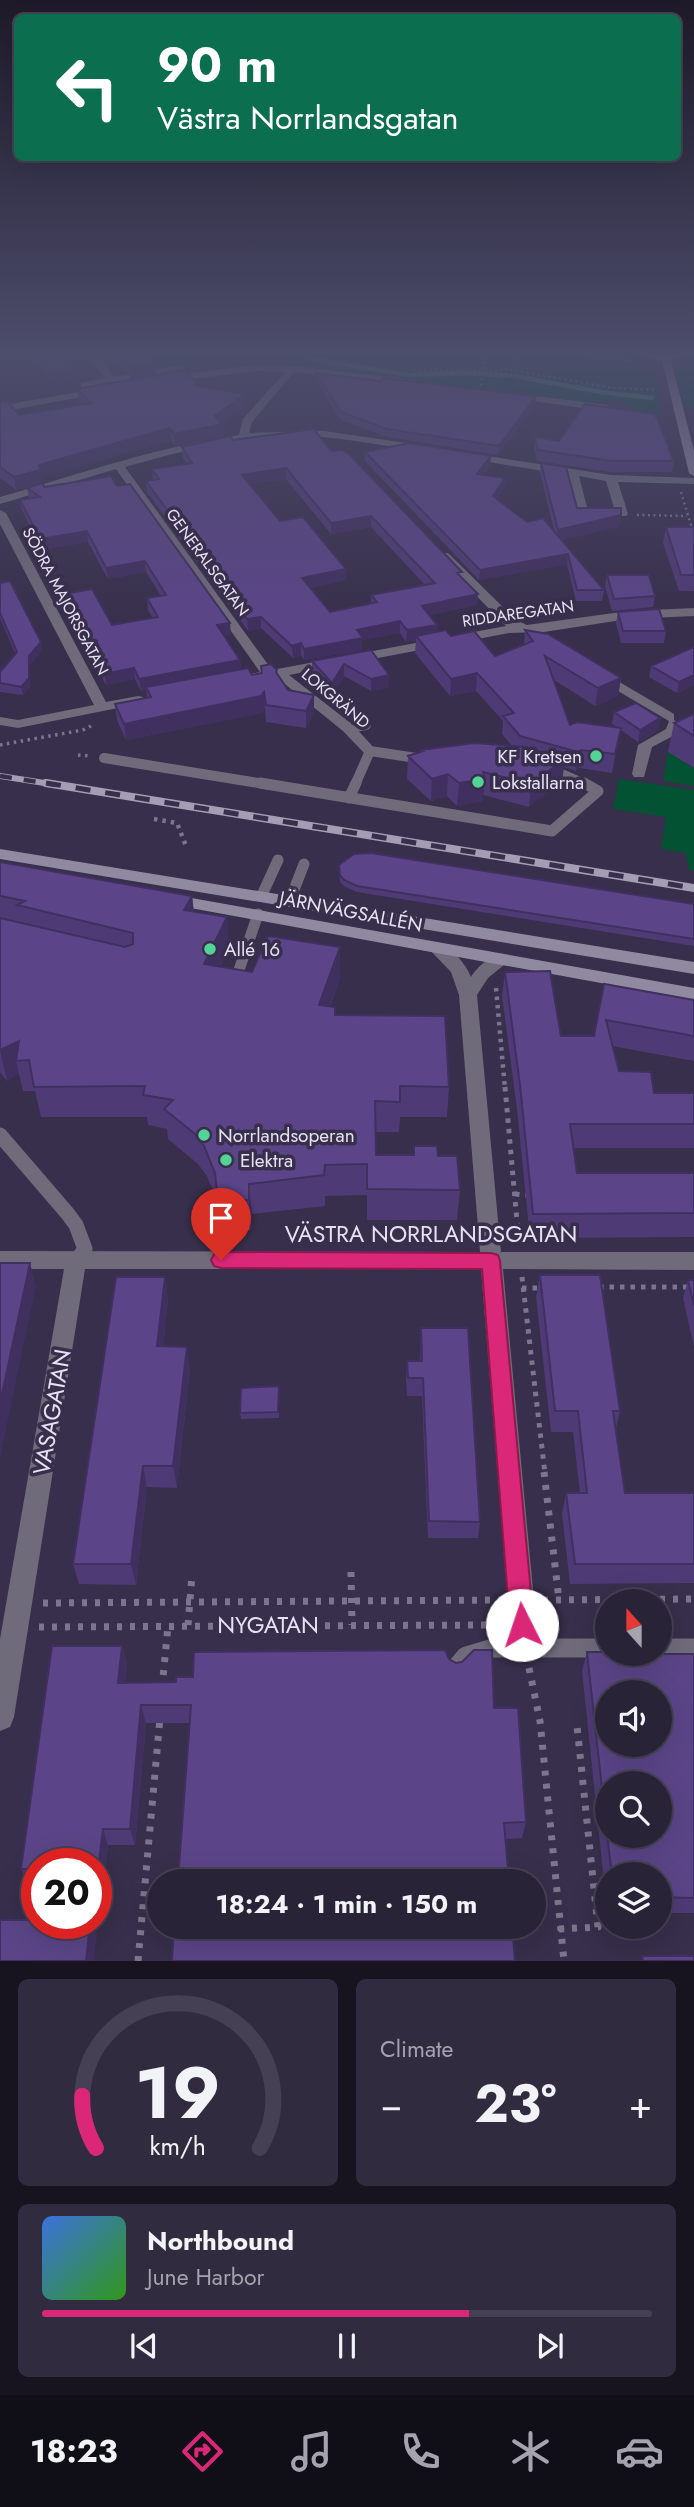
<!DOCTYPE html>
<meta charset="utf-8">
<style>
:root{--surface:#292338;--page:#312b40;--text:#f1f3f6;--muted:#a5a4ae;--line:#454053;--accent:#db2777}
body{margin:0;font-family:Jost,sans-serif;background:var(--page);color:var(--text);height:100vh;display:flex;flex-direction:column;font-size:26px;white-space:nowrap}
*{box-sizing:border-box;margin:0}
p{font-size:23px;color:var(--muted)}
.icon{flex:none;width:38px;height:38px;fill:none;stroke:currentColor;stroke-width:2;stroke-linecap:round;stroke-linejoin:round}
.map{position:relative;height:1961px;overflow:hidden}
.sheet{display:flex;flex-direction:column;gap:18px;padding:18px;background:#17131f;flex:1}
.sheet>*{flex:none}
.guide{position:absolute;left:14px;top:14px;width:667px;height:147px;border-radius:10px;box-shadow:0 7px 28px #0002,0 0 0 2px var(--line);background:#0b6e4f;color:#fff;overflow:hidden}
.needle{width:46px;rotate:339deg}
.tools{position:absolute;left:595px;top:1589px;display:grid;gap:14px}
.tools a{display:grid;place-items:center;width:77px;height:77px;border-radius:50%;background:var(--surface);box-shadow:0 7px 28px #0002,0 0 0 2px var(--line);font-size:35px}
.speed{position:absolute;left:21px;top:1848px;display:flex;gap:14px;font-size:35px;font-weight:700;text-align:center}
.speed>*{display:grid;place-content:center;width:91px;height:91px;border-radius:50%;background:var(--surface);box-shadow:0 7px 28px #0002,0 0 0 2px var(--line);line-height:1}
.speed .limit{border:10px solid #d22;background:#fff;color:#111}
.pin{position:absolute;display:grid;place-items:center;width:60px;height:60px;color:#fff;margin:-72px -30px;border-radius:50% 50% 50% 0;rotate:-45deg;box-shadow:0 0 7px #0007}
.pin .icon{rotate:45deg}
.me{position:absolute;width:77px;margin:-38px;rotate:356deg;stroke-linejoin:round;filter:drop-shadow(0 0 5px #0008)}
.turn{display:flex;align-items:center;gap:24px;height:147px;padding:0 28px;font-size:32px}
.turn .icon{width:91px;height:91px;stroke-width:2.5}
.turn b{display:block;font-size:49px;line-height:60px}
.big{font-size:52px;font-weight:700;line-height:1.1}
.sheet .tile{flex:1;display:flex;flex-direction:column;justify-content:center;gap:10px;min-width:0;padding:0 24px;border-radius:10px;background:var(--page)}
.sheet .dial{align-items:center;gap:0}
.dial svg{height:182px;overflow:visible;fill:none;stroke:var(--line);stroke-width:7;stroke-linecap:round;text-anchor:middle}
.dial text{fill:var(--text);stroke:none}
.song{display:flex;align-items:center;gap:21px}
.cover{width:84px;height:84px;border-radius:10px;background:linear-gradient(135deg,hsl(220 70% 55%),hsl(110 70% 35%))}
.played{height:7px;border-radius:4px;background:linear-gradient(90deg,var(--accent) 70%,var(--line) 70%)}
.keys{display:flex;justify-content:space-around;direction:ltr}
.heat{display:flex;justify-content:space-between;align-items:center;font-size:38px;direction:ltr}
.sheet .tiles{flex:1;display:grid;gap:18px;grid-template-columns:1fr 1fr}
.tile:last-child{grid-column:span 2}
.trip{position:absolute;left:147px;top:1869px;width:399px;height:70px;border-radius:35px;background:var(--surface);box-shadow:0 7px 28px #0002,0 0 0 2px var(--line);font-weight:700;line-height:70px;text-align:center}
.tab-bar{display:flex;height:112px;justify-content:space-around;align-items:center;background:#100e16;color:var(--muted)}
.tab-bar .icon{width:49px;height:49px}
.tab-bar .selected{color:var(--accent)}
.tab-bar b{font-size:32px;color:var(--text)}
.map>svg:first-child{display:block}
.green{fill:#035233}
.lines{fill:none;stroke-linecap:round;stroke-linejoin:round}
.stream{stroke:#308b61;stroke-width:4.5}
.path-far4{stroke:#7c758d;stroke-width:2.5;stroke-dasharray:2 3.5;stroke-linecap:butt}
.path-far3{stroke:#7c758d;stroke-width:3.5;stroke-dasharray:2.5 4.5;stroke-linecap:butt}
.path-far2{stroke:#7c758d;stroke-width:4.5;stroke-dasharray:3.5 5;stroke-linecap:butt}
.path-far1{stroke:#7c758d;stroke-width:5;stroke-dasharray:4.5 6;stroke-linecap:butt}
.path{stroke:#7c758d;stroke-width:7;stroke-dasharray:5 8;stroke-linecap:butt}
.lane-far3{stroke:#6f6b7a;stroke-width:10}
.lane-far2{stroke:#6f6b7a;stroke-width:11}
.lane-far1{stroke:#6f6b7a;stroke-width:15}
.lane{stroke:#6f6b7a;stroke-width:19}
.street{fill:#6f6b7a;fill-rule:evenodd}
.secondary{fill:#908aa0;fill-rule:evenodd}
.rail-far1-casing{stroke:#a49eb4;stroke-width:6}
.rail-casing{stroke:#a49eb4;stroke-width:8}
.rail-far1{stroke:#372f4b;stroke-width:4.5;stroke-dasharray:12;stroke-linecap:butt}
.rail{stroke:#372f4b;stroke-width:5;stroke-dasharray:15;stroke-linecap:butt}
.wall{fill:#4e3b75;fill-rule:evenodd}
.shaded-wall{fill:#40305f}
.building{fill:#5b4588;stroke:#40305f;stroke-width:2;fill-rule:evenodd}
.route{fill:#db2777;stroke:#8e194d;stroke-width:2}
.poi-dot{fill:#53d397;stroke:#372f4b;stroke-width:2.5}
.labels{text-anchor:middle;stroke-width:7;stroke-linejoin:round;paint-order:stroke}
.far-street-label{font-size:16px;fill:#e6e1f3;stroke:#372f4b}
.poi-label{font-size:19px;fill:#e6e1f3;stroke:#372f4b;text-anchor:start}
.street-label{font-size:19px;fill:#e6e1f3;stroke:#372f4b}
.near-street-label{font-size:23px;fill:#e6e1f3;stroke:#372f4b}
</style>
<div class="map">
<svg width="694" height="1961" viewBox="0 0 694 1961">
<rect width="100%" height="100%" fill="#372f4b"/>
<path class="green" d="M146,355H636C659,360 656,396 661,415L628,410V404L615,400L588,403L230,365L225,360L160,371Z
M694,357V407H685L674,370L686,365V359Z
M668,752L694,768V786L663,781Z
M619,779L694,790V871L689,870L686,853L661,849L666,817L613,809Z"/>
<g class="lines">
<path class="stream" d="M306,358L408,375L466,373L514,376L601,392L652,398"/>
<path class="path-far4" d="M586,355L638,362
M505,369L613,388L658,390
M413,370L495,371L516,365L519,355
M480,391L486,355
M681,492L694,535
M637,515L687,516"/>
<path class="path-far3" d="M0,745L83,730L91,726
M78,755L91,756"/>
<path class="path-far2" d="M154,819L177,823L186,846
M496,988L505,1089"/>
<path class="path-far1" d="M505,1087L519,1244
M515,1194L526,1195
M522,1277L545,1474
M599,1287H694
M522,1288H541"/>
<path class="path" d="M544,1472L559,1600
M351,1572L352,1625
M543,1600L694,1599
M43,1603L500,1600
M188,1625L192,1575
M39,1627L493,1625
M529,1668L540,1721L564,1961
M162,1688L168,1626
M559,1929L598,1927L577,1726
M138,1961L160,1718"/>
<path class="lane-far3" d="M348,728L366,725
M104,758L271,785
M548,768L587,785
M355,785L370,751L423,759"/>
<path class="lane-far2" d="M260,783L552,831L598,791L584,783
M349,798L356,783
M262,895L278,860
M290,900L304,864
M235,982L258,914"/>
<path class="lane-far1" d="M0,1135L68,1214L76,1225L85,1249L76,1261"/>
<path class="lane" d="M521,1600L524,1647
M660,1648H694
M455,1669L466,1656L493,1648H607"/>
<path class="street" d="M87,355H97L114,377L181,365L186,368L84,388L81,387V383L105,378Z
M254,365L292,366L405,379L410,382L405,385L294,372L252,422L249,433L324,431L420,445L425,448L420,451C383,446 346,438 309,436C247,434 185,450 125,467L272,670L506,626L440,559V553H448L516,620L527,625L628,611L694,608V616L628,619L544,632L509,633L289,675L353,725L377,751L370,755L365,754L343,731L276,677L250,680V674L260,672L116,469L0,504V497C79,474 157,447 239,435L243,419L285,372L254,371L169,382L164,379L169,376Z
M100,388L105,391L103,393L0,412V406Z
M513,393L606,405L611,408L606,411L510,398L508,396Z
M468,453L611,475L694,478V484L618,482L628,514L626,516L583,517L577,514L568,475L464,458L463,456ZM579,476L606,481L615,511H588Z
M0,510L6,513L106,702L138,696L143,697V703L18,728L0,725V717L18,720L94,705L0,524Z
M599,670L674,714V720L681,724L677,734L652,747L644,777H634L632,774L638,745L666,729L669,721L594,677V671Z
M437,942C451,946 466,964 471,977C478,966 493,952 507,956L510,960L488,978L477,995L501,1252H694V1270L503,1269L534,1600L530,1609L521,1613L512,1609L508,1600L481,1269H85L14,1717L10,1727L0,1731V1639L64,1269H0V1251L480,1252L459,995L451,972L428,948Z"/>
<path class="secondary" d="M645,355H685L671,360L694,451V476L689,473L662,360Z
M0,849L694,962V974L0,859Z
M169,894L694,988V1000L163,903L161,899Z"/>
<defs>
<path id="rail-far1" d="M0,776L57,785"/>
<path id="rail" d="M46,783L694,888"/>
</defs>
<use href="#rail-far1" class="rail-far1-casing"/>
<use href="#rail" class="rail-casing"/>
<use href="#rail-far1" class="rail-far1"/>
<use href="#rail" class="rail"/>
</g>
<path class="wall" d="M34,355H64L74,369L75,378L53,381Z
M113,355H148L156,375L199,384V386L246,406L222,424L223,436L175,446L171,440L41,478L42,482L16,490L0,478V402L19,415L82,404L79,401L77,389L132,379Z
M316,373L535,405L498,455L387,437L341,420L316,381Z
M535,437L674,461L672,472H610L537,461L534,448Z
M233,440L331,451L461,578L477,605L430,615L437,625L436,632L451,636L495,656L524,644L525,630L621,678L618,696L595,706L554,680L570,725L617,727L612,724L614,712L660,718L658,730L638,742L621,730L612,773L579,768L576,771L564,767L562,781L529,807L483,795V801L457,806L447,796L431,801L407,779L408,756L421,752V750L512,746L502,734L503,721L476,691L450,696L415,653L416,640L406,642L400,633L362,640V650L304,660L301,655L293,658L261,628L248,631L147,492L146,481L153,480L152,469L187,464L183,458L182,447ZM286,479L331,534L371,527L425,585L371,595V604L330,612L310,588L346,580L280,521L250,484Z
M365,452L490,465L483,475L505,478L504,488L497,499L527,522L554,531L540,473L541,463L577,508L621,515L620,526L562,540L604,590L602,601H576L567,564L479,580L365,461Z
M117,486L231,634L224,636L240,660L241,670L252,675L277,674L288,690L314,695V712L306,728L266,722L265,708L262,713L126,740L117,720L115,704L147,698L146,690L141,691L135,679L106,685L84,644H80L60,606L59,595L112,625L153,618L148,610L147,598L161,596L146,572L108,579L88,542L42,550L22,510L20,500L29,498L27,488Z
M666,527H694V591H679L663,543Z
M607,575L655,596L653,607L612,611L605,586Z
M0,583L42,650L30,665V687L23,695L0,692V672L15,653L0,618Z
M618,612L666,631L664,643H621L616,623Z
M694,647V685L677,693L649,677L651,666Z
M371,650L389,687L371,691L344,676L333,695L312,672V661Z
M694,714V768L668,752L674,723Z
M0,862L192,896L194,912L227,917L229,947L220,967L252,972L340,947V978L330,1007L335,1015L449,1087L447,1117H400L399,1132H375L376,1155H413L414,1146L438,1156L460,1190L457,1220H367V1195L325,1196V1206L252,1214L251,1230L221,1232L218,1203L207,1176L198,1164L168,1139L167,1129L148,1125L147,1117H41L35,1091H23L19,1074L7,1081L0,1072Z
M339,865L694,904V946L357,892L344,886L340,882Z
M505,972L561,1036H594L604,984L694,1000V1061L612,1046L619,1071L654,1093H694V1148H574L577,1173H694V1237L530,1238L517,1109L502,996Z
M540,1275L620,1411L616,1428L625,1493H694V1583L570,1584L562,1514L566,1493H580L573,1432H551L536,1297Z
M165,1277L168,1300L163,1346L190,1369L177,1488L147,1487L136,1585L79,1584L73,1564Z
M688,1280H694V1347L683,1298Z
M421,1328L480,1522L478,1538H428L422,1396H407L406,1378L407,1361H420Z
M279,1386V1418L241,1419L240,1413Z
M122,1646L127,1665L125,1683L176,1682L193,1677L449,1659L494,1708L526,1822L522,1838L506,1839L189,1723H146L135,1845H108L104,1884H96V1864H37V1885H29L21,1869Z
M587,1652L694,1654V1913H660V1874H607V1910L582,1671Z"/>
<path class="shaded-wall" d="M155,363L156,376L133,380L131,367Z
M74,369L75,378L53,381L51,372Z
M245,394L246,406L220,425L222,424L223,436L175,446L174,434L215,416Z
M536,396L535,405L498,455L499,446Z
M170,428L171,440L41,478L42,482L16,490L14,477L39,465Z
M491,456L490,465L476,483L477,474Z
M286,468V479L243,485L242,475Z
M505,478L504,488L492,506L493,496Z
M621,515L620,526L556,541L558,530Z
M371,516V527L331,534V523Z
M87,531L88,542L42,550L40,539Z
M568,554L567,564L479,580L480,570Z
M145,561L146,572L108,579L106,568Z
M346,569V580L302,590V578Z
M478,594L477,605L421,617L422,606Z
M261,617V628L248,631L247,619Z
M400,621V633L362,640V650L304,660V649L357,630Z
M230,623L231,634L218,637L217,625Z
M437,625L436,636H416V640L406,642L407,630Z
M41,642L42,650L30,665V687L23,695L21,687L29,656Z
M301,643V655L293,658L292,646Z
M240,660L241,672L146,687V690L141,691L139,679Z
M344,664V676L333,695L332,683Z
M134,668L135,679L106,685L105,674Z
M477,673L476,691L450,696L451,679Z
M389,675V687L371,691V679Z
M694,675V685L677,693L679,682Z
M621,678L618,696L595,706L598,688Z
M264,692L265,708L262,713L126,740L124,724Z
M314,695V712L306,728V711Z
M660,718L658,730L638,742L640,730Z
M621,728L618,746L612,773L615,754Z
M581,750L579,768L576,771L578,752Z
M565,759L562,781L529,807L531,784Z
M448,774L447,796L431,801L432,779Z
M485,779L483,801L457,806L459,783Z
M192,896L195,926L184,910Z
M227,917L229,947L207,995L204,964Z
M340,947V978L319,1035V1005Z
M19,1041L16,1061L19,1074L7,1081L0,1050Z
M249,1184L252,1214L251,1230L249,1200Z
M30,1263L36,1286L0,1458V1403Z
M165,1277L168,1300L161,1368L157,1346Z
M187,1347L190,1369L177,1488L173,1466Z
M143,1466L147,1487L136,1585L131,1564Z
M122,1646L127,1665L123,1702L118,1683Z
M141,1705L146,1723L135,1845L130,1829Z
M103,1829L108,1845L104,1884L98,1869Z
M90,1923H92L97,1934L94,1961H86Z"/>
<path class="building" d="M40,355H64L74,369L51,372Z
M122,355H148L155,363L131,367Z
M184,370L199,384L194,385L245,394L215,416L222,424L174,434L170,428L39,465L40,470L14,477L0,467V402L7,401L19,415L91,403L77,389Z
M316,373L380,381L383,378L536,396L499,446L387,429L341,412Z
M585,404L655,414L674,461H612L538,450L535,437L559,441Z
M314,429L331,451L342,450L348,453L462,572L457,573L478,594L422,606L437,625L407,630L400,621L357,630L363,638L304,649L301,643L292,646L261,617L247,619L146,481L159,479L152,469L192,463L182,447L230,436L233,440ZM286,468L331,523L371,516L435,583L371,595L377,602L330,612L302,578L346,569L303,517L280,521L242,475Z
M409,443L491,456L477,474L505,478L493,496L527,522L543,518L604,590H577L568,554L480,570L365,452Z
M541,463L566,467L577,508H621V515L558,530Z
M111,476L117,486L130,484L230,623L217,625L240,660L139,679L134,668L105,674L83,632H78L59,595L92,589L112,625L158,617L147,598L166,595L145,561L106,568L87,531L40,539L20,500L40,497L27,488L43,483L44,487Z
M666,527H694V575H681Z
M607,575H649L655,596L614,599Z
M10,581L41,642L29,656V678L21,687L0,683V672L17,652L0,613V583Z
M659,609L666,631H623L618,612Z
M446,630L451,636L474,631L495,656L533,641L525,630L548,634L621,678L598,688L545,656L570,725L577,722L621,728L615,754L581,750L578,752L520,736L503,716L514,713L477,673L451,679L416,636Z
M694,647V675L679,682L651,666Z
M371,650L389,675L371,679L344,664L332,683L312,661Z
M271,664L277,670L276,672L288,690L314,695L306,711L266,705L264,692L261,696L124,724L115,704L151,697L146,687L248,668L252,675L262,673L261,666Z
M636,703L660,718L640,730L614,712Z
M694,714V736L674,723Z
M474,743L525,747L565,759L531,784L483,772L485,779L459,783L448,774L432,779L408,756L423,751L421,750Z
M371,853L694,904V939L357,886L344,880L340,875L339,865L354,854Z
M0,862L192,896L184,910L227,917L204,964L252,972L268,936L340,947L319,1005L335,1007V1015L445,1016L449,1087L400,1086V1102L375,1101L376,1155H414V1146H437L438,1156H457L460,1190L367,1189V1164L325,1165L324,1175L249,1184V1200L218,1202L215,1173L204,1146L195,1134L164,1109L173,1100L143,1095L145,1086L34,1087L29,1060L16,1061L19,1041L0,1050V918L125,947L133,944V933L17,905L25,901L0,896Z
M550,971L561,1036H594L604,984L694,1000V1036L606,1020L619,1071L651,1072L654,1093H694V1124H570L577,1173H694V1213L533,1214L520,1085L505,972Z
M0,1263H30L0,1403Z
M540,1275H600L620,1411H613L625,1493H694V1564H575L566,1493H587L578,1411H555Z
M116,1277H165L157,1346L187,1347L173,1466H143L131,1564H73Z
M688,1280H694V1306Z
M421,1328H468L480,1522L429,1521L423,1378H408L407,1361H422Z
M279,1386L278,1412L240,1413L241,1388Z
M52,1646H122L118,1683L176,1682V1677H193L194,1652L445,1650L449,1659L456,1663L462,1662L474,1650H492L494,1708H518L526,1822L504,1823L509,1881H178L191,1705H141L130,1829H103L98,1869H96V1864H37V1869H21Z
M587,1652H607V1654H694V1898L660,1897V1874H612L607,1836H660V1783H607V1834ZM607,1692H660V1745H607Z
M0,1920H37V1923H90L86,1961H0Z
M174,1927H512L515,1961H172Z
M642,1956H694V1961H643Z"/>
<linearGradient id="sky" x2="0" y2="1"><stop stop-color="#1e1a29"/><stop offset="0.56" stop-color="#4d4d6c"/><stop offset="1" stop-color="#4d4d6c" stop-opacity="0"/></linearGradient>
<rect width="694" height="629" fill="url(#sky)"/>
<path class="route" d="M221,1252L491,1253L498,1255L500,1261L534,1625L531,1633L522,1637L514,1633L510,1625L482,1269L221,1268L214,1266L211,1260L214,1254Z"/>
<g class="poi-dot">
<circle cx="596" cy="756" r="7"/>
<circle cx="478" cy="782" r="7"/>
<circle cx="210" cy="949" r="7"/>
<circle cx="204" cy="1135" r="7"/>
<circle cx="226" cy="1160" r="7"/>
</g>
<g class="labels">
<g class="far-street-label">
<text transform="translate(208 562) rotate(54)" y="6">GENERALSGATAN</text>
<text transform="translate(66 601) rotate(62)" y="6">SÖDRA MAJORSGATAN</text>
<text transform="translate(518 613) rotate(-8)" y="6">RIDDAREGATAN</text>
<text transform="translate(336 698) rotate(40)" y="6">LOKGRÄND</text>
</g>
<g class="poi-label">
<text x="582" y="763" text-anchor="end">KF Kretsen</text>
<text x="492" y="789">Lokstallarna</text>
<text x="224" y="956">Allé 16</text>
<text x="218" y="1142">Norrlandsoperan</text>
<text x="240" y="1167">Elektra</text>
</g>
<g class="street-label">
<text transform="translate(351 911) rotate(11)" y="7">JÄRNVÄGSALLÉN</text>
</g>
<g class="near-street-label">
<text x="431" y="1242">VÄSTRA NORRLANDSGATAN</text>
<text transform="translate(52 1412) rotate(-80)" y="8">VASAGATAN</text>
<text x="268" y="1633">NYGATAN</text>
</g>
</g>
</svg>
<div class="tools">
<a><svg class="needle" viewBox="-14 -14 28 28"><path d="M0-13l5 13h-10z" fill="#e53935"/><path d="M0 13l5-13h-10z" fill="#a5a4ae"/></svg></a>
<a><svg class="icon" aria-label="sound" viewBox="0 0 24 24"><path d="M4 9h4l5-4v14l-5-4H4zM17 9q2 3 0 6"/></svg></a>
<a><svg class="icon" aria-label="search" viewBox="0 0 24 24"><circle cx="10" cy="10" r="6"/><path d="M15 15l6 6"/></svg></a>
<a><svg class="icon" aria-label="layers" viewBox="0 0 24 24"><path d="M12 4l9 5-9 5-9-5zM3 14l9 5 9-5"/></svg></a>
</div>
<div class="speed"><div class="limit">20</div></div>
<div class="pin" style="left:221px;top:1260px;background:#d93025"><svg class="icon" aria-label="arrive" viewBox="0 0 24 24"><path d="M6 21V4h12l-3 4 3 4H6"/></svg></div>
<svg class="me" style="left:522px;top:1625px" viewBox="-20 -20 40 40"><circle r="19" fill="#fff"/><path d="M0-13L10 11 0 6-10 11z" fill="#db2777"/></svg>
<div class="trip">18:24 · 1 min · 150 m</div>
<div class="guide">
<div class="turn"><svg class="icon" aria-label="left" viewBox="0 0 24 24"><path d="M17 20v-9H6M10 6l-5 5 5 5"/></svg><div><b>90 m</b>Västra Norrlandsgatan</div></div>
</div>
</div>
<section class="sheet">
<div class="tiles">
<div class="tile dial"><svg viewBox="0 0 100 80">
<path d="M14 69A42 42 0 1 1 86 69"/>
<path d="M14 69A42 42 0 0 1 8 46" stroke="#db2777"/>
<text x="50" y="56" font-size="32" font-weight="700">19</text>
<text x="50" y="72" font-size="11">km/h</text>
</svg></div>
<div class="tile"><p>Climate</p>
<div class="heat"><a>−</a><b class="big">23°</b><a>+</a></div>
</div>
<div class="tile">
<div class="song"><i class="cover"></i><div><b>Northbound</b><p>June Harbor</p></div></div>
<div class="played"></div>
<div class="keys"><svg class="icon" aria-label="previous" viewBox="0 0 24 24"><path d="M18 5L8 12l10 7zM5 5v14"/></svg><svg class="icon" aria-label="pause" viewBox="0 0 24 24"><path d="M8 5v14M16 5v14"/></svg><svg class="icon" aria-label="next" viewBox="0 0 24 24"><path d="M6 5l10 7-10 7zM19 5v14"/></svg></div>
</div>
</div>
</section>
<nav class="tab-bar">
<b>18:23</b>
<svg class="icon selected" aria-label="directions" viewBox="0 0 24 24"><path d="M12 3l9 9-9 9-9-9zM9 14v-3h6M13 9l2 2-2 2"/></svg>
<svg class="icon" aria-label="music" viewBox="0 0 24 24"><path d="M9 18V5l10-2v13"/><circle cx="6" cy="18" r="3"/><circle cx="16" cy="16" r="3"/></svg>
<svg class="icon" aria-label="phone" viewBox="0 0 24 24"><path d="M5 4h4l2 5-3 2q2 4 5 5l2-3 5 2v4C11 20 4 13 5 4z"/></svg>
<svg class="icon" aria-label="climate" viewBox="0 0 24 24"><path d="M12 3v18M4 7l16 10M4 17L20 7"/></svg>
<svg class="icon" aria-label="car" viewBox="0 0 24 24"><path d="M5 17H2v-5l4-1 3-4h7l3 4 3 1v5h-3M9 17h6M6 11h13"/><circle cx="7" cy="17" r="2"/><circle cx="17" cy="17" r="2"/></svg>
</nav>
